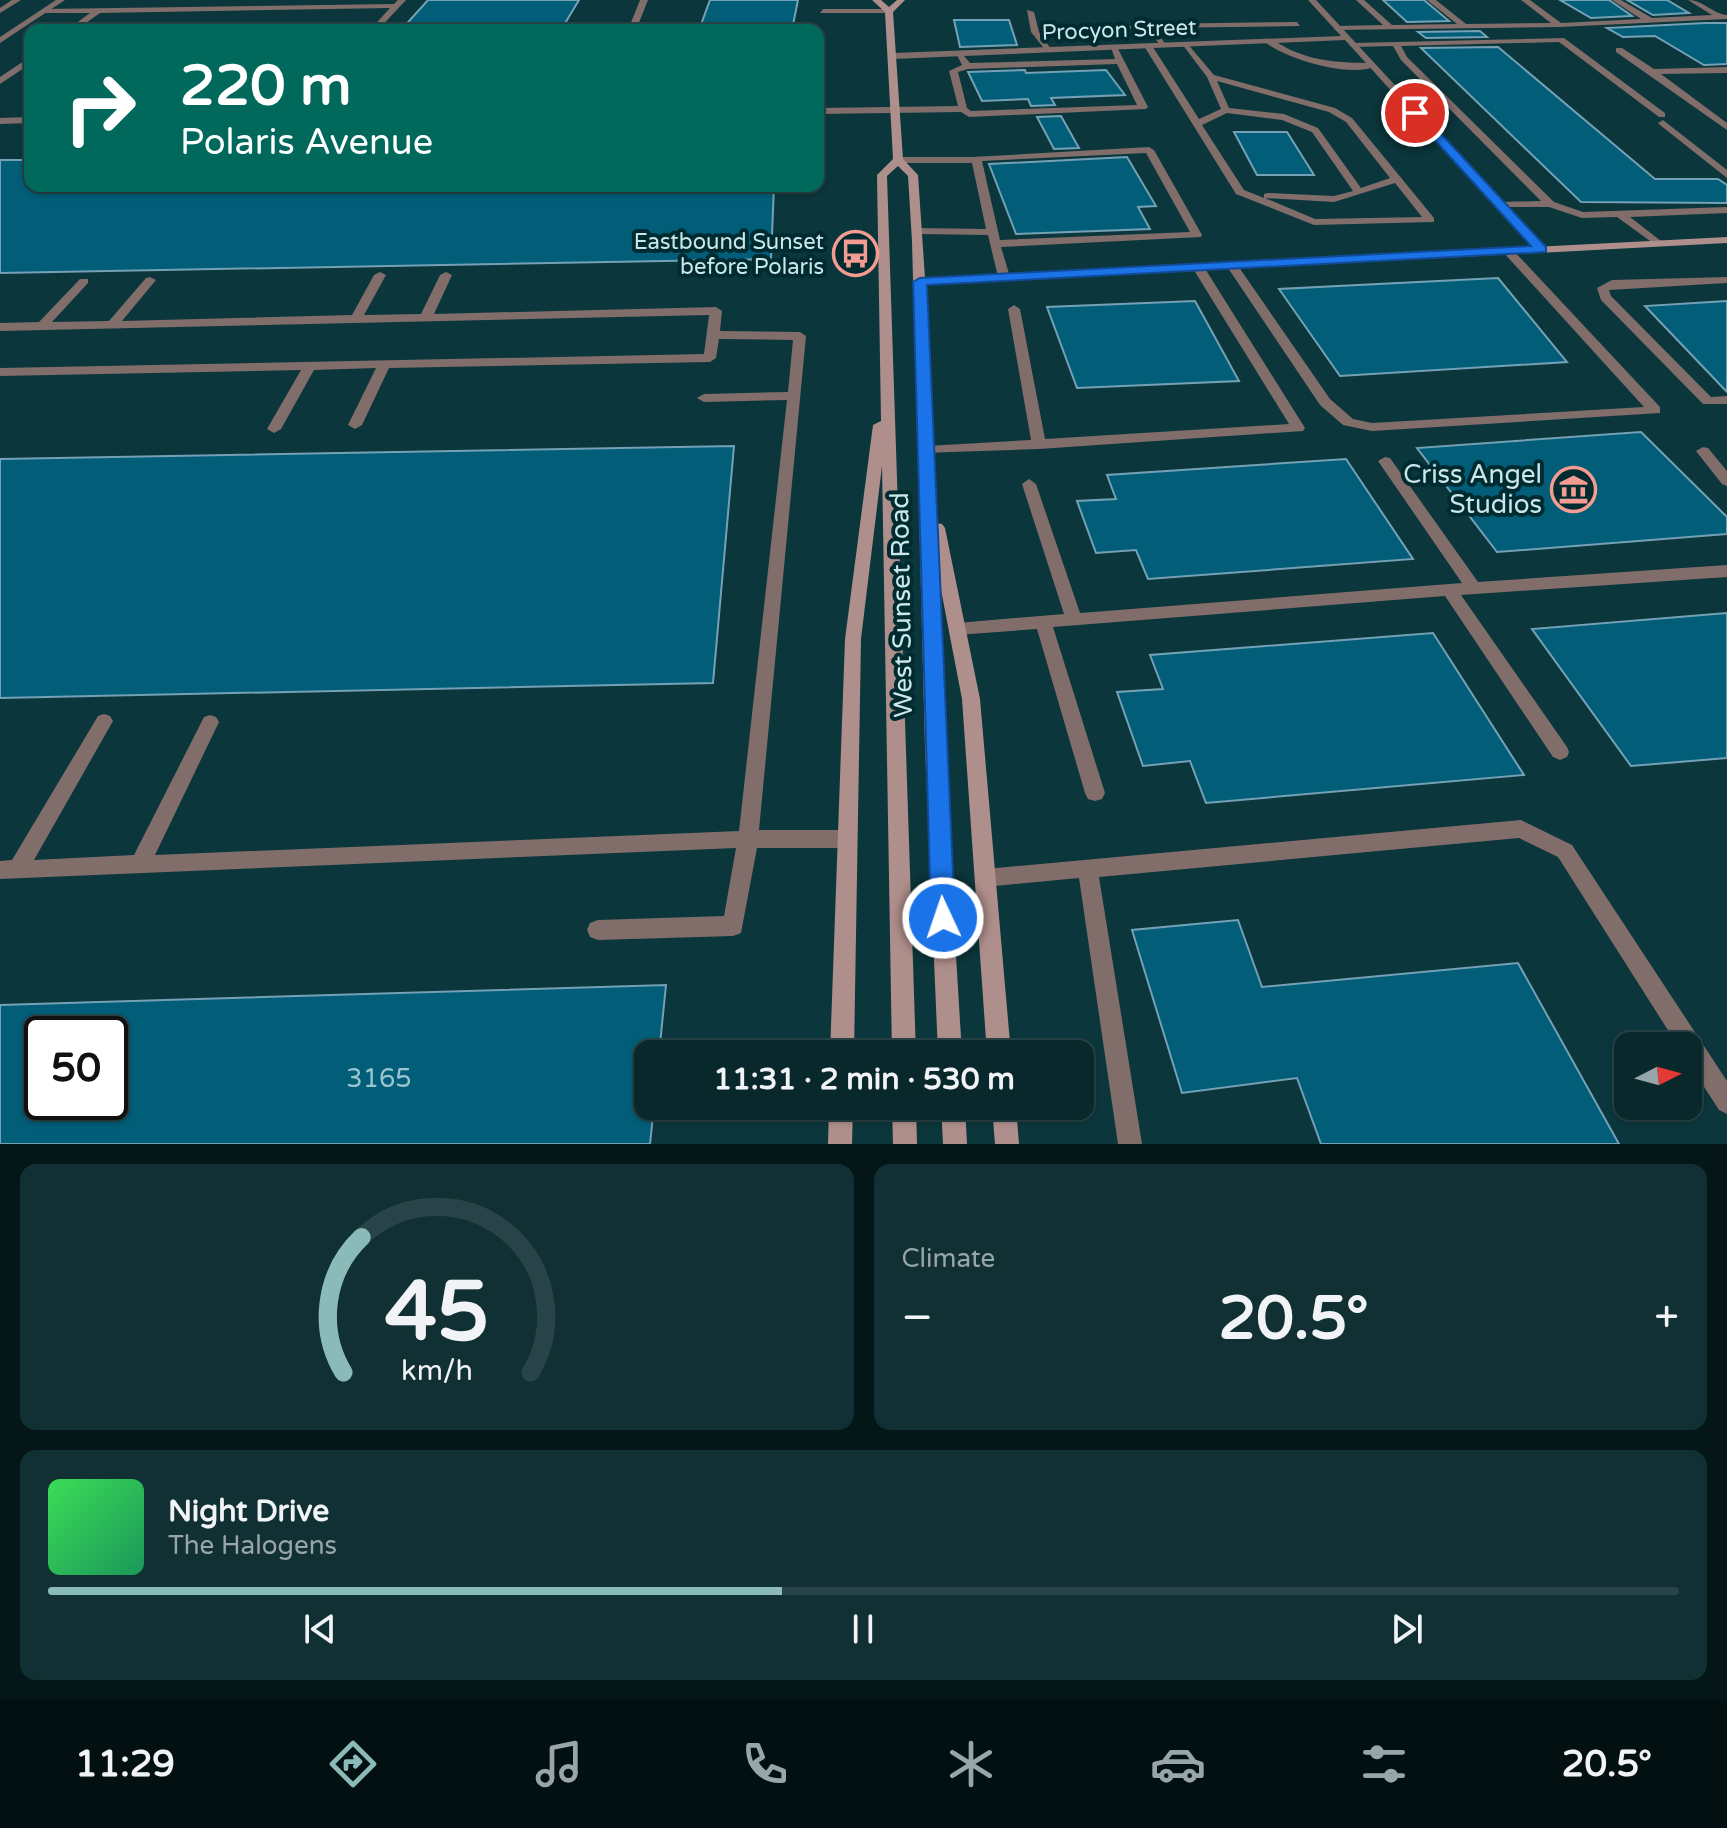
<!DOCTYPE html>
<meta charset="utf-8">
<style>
:root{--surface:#08282c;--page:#113034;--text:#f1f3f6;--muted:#98a6a9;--line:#294448;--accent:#8bbbb9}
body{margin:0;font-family:"Varela Round",sans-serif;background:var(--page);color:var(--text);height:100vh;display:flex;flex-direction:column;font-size:30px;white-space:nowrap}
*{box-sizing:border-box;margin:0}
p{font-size:26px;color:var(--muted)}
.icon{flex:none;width:44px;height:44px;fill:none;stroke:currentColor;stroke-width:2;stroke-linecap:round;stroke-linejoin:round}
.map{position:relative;height:1144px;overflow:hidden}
.panel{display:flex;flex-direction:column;gap:20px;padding:20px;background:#041618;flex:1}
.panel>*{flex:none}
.banner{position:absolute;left:24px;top:24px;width:800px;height:168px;border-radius:16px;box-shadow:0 2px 6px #0004,0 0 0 2px var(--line);background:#00695c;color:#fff;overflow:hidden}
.needle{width:52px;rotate:84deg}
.controls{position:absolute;left:1614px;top:1032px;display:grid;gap:16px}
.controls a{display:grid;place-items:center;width:88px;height:88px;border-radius:16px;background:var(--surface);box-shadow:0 2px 6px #0004,0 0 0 2px var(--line);font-size:40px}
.speed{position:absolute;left:24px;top:1016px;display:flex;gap:16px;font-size:40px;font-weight:700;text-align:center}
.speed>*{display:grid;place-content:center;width:104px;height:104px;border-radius:50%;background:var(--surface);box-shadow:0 2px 6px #0004,0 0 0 2px var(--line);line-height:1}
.speed .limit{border:4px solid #111;border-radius:12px;background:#fff;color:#111}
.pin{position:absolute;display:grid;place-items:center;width:68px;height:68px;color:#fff;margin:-34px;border:4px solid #fff;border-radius:50%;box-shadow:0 2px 8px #0007}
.me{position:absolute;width:88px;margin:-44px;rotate:357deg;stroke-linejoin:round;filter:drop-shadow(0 0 6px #0008)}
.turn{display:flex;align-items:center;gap:28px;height:168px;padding:0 24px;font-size:36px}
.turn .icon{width:104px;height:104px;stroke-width:2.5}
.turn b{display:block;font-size:56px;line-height:68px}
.big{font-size:60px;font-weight:700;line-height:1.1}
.panel .widget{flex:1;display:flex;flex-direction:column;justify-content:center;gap:12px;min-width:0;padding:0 28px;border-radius:16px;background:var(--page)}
.panel .dial{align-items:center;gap:0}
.dial svg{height:208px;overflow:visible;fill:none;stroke:var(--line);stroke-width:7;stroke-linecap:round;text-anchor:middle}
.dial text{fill:var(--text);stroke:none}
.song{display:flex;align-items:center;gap:24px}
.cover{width:96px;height:96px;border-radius:12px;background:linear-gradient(135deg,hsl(130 70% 55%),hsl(150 70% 35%))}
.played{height:8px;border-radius:4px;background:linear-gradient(90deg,var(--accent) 45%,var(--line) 45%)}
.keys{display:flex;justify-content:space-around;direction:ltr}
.heat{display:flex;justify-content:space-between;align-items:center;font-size:44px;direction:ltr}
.panel .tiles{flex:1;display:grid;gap:20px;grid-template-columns:1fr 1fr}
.widget:last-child{grid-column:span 2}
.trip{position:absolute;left:634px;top:1040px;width:460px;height:80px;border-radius:16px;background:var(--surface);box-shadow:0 2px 6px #0004,0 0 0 2px var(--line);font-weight:700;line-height:80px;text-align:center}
.dock{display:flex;height:128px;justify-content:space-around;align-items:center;background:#031012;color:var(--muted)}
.dock .icon{width:56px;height:56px}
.dock .on{color:var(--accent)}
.dock b{font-size:36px;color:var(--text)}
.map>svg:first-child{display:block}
.building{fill:#025d78;stroke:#74a1b5;stroke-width:2;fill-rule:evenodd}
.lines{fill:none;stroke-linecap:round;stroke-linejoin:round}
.lane{fill:#816d6a;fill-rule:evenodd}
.street{fill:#816d6a;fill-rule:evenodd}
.secondary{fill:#af8f8b;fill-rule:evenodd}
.route{fill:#1a73e8;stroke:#114b97;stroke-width:2}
.labels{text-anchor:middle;stroke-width:8;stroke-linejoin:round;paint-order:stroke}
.far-street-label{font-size:22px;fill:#cce7ea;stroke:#002b31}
.far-poi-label{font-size:22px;fill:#cce7ea;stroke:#002b31;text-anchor:end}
.poi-label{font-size:26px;fill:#cce7ea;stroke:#002b31;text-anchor:end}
.street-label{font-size:26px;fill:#cce7ea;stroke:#002b31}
.near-number-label{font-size:26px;fill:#9ac4ce}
</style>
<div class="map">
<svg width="1727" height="1144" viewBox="0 0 1727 1144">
<rect width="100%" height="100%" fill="#0b363b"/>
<path class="building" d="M428,0H579L561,30H401Z
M710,0H798L792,30H699Z
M1383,0H1424L1449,21L1407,22Z
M1560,0H1609L1632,16L1591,18Z
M1627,0H1667L1689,13L1653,15Z
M954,20H1009L1017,45L960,47Z
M1705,23H1727V64L1704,65L1655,36L1623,37L1607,28Z
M1480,31L1487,37L1426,38L1418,32Z
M1498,47L1655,179H1718L1727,185V203L1581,202L1421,48Z
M1025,70L1026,73L1106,70L1125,95L1051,98L1055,105L1031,106L1028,99L982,101L968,72Z
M1061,116L1079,148L1054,149L1037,117Z
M1234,132H1287L1314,175H1257Z
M1127,157L1156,206L1138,207L1150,229L1016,234L989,164Z
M0,160H30V186H774L771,259L0,273Z
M1498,278L1567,362L1340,376L1279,289Z
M1195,301L1239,381L1077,388L1047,307Z
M1727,301V392L1645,306Z
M1641,432L1727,517V534L1497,552L1417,448Z
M734,446L713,683L0,698V459Z
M1346,459L1413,559L1148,579L1136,550L1096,553L1077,501L1116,499L1107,475Z
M1727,613V758L1631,766L1532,629Z
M1433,633L1524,775L1206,803L1190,761L1143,766L1117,692L1163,689L1150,655Z
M1238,920L1262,987L1518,963L1619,1144H1321L1297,1078L1182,1093L1132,930Z
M666,985L659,1054H648V1106H654L650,1144H0V1005ZM42,1034H110V1102H42Z"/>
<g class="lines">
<path class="lane" d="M12,0H21L0,13V8Z
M398,0H406L378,30H370L390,8L100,13L76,30H67L90,13H45L41,11L45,9L394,4Z
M640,0H648L636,30H628Z
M1356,0H1364L1392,25L1457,24L1427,0H1436L1466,24L1551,23L1521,0H1530L1561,23L1641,19L1612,0H1621L1652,18L1712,15L1688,0C1703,0 1713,14 1727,15V19L1559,27L1334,30L1337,26L1383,25Z
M823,9H889L893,11L889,13H820Z
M1027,10L1034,12L1039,32L1053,52H1047L1031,32Z
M1297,22L1300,26L1154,28L1166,45L1162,47L1146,28L1123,29L1119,27L1148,24Z
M1564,38L1665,113V117H1659L1559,42L1401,46L1407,57L1554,202L1583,212L1727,207V213L1630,217L1661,241L1663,243L1657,246L1617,217L1582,218L1549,207H1496V203L1500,202L1541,201L1401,60L1393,46L1353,47L1349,45L1353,43Z
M1266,39H1272C1303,61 1336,63 1373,63L1377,66C1350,78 1290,60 1266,43Z
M1186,42L1214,75L1335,108L1352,118L1434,218V222L1314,225L1236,194L1144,46L1151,44L1199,119L1221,109L1207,77L1182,44ZM1217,81L1329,112L1346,122L1390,178L1361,188L1318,128L1284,114L1229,108ZM1227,113L1282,120L1312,132L1353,191L1334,196L1268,193L1264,194V198L1244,190L1202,125ZM1395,183L1422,217L1315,219L1265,198L1334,202Z
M1110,45L1117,47L1148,107L1146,109L969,117L961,112L818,114V108L958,106L949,71L962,65L956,53L960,51L970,63L1115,59ZM1117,64L1137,105L971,111L967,108L958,72L968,69Z
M1616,48H1622L1654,69L1727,67V73L1661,74L1727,123V130L1616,52Z
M30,57V64L0,84V77Z
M30,117V123L0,124V118Z
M1663,120L1727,170V178L1660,125L1658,123Z
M1149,147L1154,150L1202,235L1201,237L1001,247L1010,277L1004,280L998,277L988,235L917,234L912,231L917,228L986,229L972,163H898L893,160L898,157H972ZM1146,153L1190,232L1000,240L982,161Z
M1507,247L1511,248L1660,407V413L1372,431L1343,425L1320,405L1226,265L1236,263L1330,399L1353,419L1372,423L1644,407L1503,252L1501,250Z
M1198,264L1204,267L1305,428L1303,431L1039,449L922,453L920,450L927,446L1031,440L1008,309L1014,305L1020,309L1045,439L1289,424L1192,267Z
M380,272L386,275L364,315L421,314L440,275L446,272L452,275L434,314L716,307L722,311L720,331L800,332L806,336L759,830H846L853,833L856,839L853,845L846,848H757L741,933L733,936L598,940L590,937L587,930L590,923L598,920L724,916L736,848L0,879V861L12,860L98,716L104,714L110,716L113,721L34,860L134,855L204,717L210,715L216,717L219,722L155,855L739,831L787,400L704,402L697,398L704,394L788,392L793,340L719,339L716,358L710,362L389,368L362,425L355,429L348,425L376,368L314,370L281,429L274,433L267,429L301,370L0,376V368L704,354L709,315L0,331V323L39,322L80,279H88V283L52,322L109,321L146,278L150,277L156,280L122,321L352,315L374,275Z
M1727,277V283L1609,290L1611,296L1711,397L1727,396V404H1703L1601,300L1597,288L1612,280Z
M1703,447L1708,448L1727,471V486L1722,484L1696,451Z
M1385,457L1390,458L1478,582L1727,565V577L1461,595L1567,747L1569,752L1567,757L1560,760L1553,757L1445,596L1053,627L1105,793L1102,799L1095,801L1088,799L1085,793L1037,629L957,635L951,633L949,629L951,625L957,623L1064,614L1022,484L1029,479L1036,484L1080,613L1462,583L1378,461Z
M1521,820L1572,845L1727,1081V1114L1719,1110L1688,1062V1046H1678L1558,857L1519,838L1099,877L1142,1144H1118L1079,878L985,887L978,884L975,878L978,872L985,869Z"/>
<path class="street" d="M56,0H65L0,43V37Z
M1308,0H1316L1545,247V251H1537L1345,40L893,59L889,56L893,53L1341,36Z"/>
<path class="secondary" d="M872,0H881L889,7L897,0H905L893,12L903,159L918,175L925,278L1727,237V243L926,285L936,523L942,524L945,528L980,699L1011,1054H987L962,699L937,569L946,791L962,1054H938L925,747L912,241L908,176L898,166L887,176L916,1054H892L882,466L861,639L854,1054H830L845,639L873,425L881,421L877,175L893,159L885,12Z
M829,1106H853L852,1144H828Z
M892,1106H916L917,1144H893Z
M941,1106H965L967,1144H943Z
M992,1106H1016L1019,1144H995Z"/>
</g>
<path class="route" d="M1412,110H1419L1546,247V252L927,285L955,918L951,926L943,929L934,926L931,918L913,282L920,278L1531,246L1412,115Z"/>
<defs>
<symbol id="bus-ring" viewBox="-11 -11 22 22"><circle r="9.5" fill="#002b31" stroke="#f59c92" stroke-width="1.5"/><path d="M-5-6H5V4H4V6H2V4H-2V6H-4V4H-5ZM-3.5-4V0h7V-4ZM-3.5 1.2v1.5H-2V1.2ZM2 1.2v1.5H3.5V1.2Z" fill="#f59c92"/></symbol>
<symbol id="museum-ring" viewBox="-11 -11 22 22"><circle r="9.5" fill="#002b31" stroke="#f59c92" stroke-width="1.5"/><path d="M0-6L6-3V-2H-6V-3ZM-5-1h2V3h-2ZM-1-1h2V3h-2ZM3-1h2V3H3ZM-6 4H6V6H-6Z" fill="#f59c92"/></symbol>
</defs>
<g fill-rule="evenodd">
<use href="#bus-ring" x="830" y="228" width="51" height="51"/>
<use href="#museum-ring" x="1548" y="464" width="51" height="51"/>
</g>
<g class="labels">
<g class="far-street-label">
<text transform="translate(1119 29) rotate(-2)" y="8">Procyon Street</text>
</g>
<g class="far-poi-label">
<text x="824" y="249">Eastbound Sunset<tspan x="824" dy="25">before Polaris</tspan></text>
</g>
<g class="poi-label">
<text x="1542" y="483">Criss Angel<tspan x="1542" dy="30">Studios</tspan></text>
</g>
<g class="street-label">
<text transform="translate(901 605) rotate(-91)" y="9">West Sunset Road</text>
</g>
<g class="near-number-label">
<text x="379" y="1087">3165</text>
</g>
</g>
</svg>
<div class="controls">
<a><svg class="needle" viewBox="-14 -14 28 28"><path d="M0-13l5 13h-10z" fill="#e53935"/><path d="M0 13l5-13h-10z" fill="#98a6a9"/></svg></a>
</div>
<div class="speed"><div class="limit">50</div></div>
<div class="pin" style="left:1415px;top:113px;background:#d93025"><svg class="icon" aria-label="arrive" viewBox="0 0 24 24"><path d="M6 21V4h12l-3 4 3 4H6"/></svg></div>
<svg class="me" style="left:943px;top:918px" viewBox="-20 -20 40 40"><circle r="17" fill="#1a73e8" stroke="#fff" stroke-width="3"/><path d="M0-11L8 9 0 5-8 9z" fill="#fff"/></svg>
<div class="trip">11:31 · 2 min · 530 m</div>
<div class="banner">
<div class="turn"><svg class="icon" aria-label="right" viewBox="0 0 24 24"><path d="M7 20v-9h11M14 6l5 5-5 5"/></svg><div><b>220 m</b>Polaris Avenue</div></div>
</div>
</div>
<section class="panel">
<div class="tiles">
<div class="widget dial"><svg viewBox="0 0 100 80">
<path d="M14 69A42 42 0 1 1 86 69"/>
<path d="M14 69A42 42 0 0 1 21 17" stroke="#8bbbb9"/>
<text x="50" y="56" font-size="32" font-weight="700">45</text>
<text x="50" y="72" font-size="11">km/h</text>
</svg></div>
<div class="widget"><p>Climate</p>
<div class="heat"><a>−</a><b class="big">20.5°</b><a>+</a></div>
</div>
<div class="widget">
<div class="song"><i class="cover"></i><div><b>Night Drive</b><p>The Halogens</p></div></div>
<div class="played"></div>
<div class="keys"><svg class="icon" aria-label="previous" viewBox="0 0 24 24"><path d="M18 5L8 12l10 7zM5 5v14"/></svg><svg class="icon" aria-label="pause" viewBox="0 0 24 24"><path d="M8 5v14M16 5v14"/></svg><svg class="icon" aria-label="next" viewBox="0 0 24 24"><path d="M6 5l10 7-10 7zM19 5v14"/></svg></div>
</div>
</div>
</section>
<nav class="dock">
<b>11:29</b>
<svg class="icon on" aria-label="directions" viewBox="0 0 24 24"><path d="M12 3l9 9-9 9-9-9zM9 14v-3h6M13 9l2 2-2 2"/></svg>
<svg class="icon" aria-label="music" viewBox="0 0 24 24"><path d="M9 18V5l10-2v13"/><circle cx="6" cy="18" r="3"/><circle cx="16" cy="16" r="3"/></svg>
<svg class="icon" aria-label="phone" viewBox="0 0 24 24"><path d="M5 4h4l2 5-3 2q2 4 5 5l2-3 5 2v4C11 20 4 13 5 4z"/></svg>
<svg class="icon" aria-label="climate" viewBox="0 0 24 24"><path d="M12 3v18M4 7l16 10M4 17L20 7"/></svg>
<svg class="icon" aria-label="car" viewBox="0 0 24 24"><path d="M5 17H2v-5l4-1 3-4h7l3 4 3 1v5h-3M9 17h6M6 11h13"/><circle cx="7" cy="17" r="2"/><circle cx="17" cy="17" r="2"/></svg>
<svg class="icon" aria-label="filters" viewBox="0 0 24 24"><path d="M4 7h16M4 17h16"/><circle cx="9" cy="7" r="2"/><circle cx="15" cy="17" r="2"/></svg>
<b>20.5°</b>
</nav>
